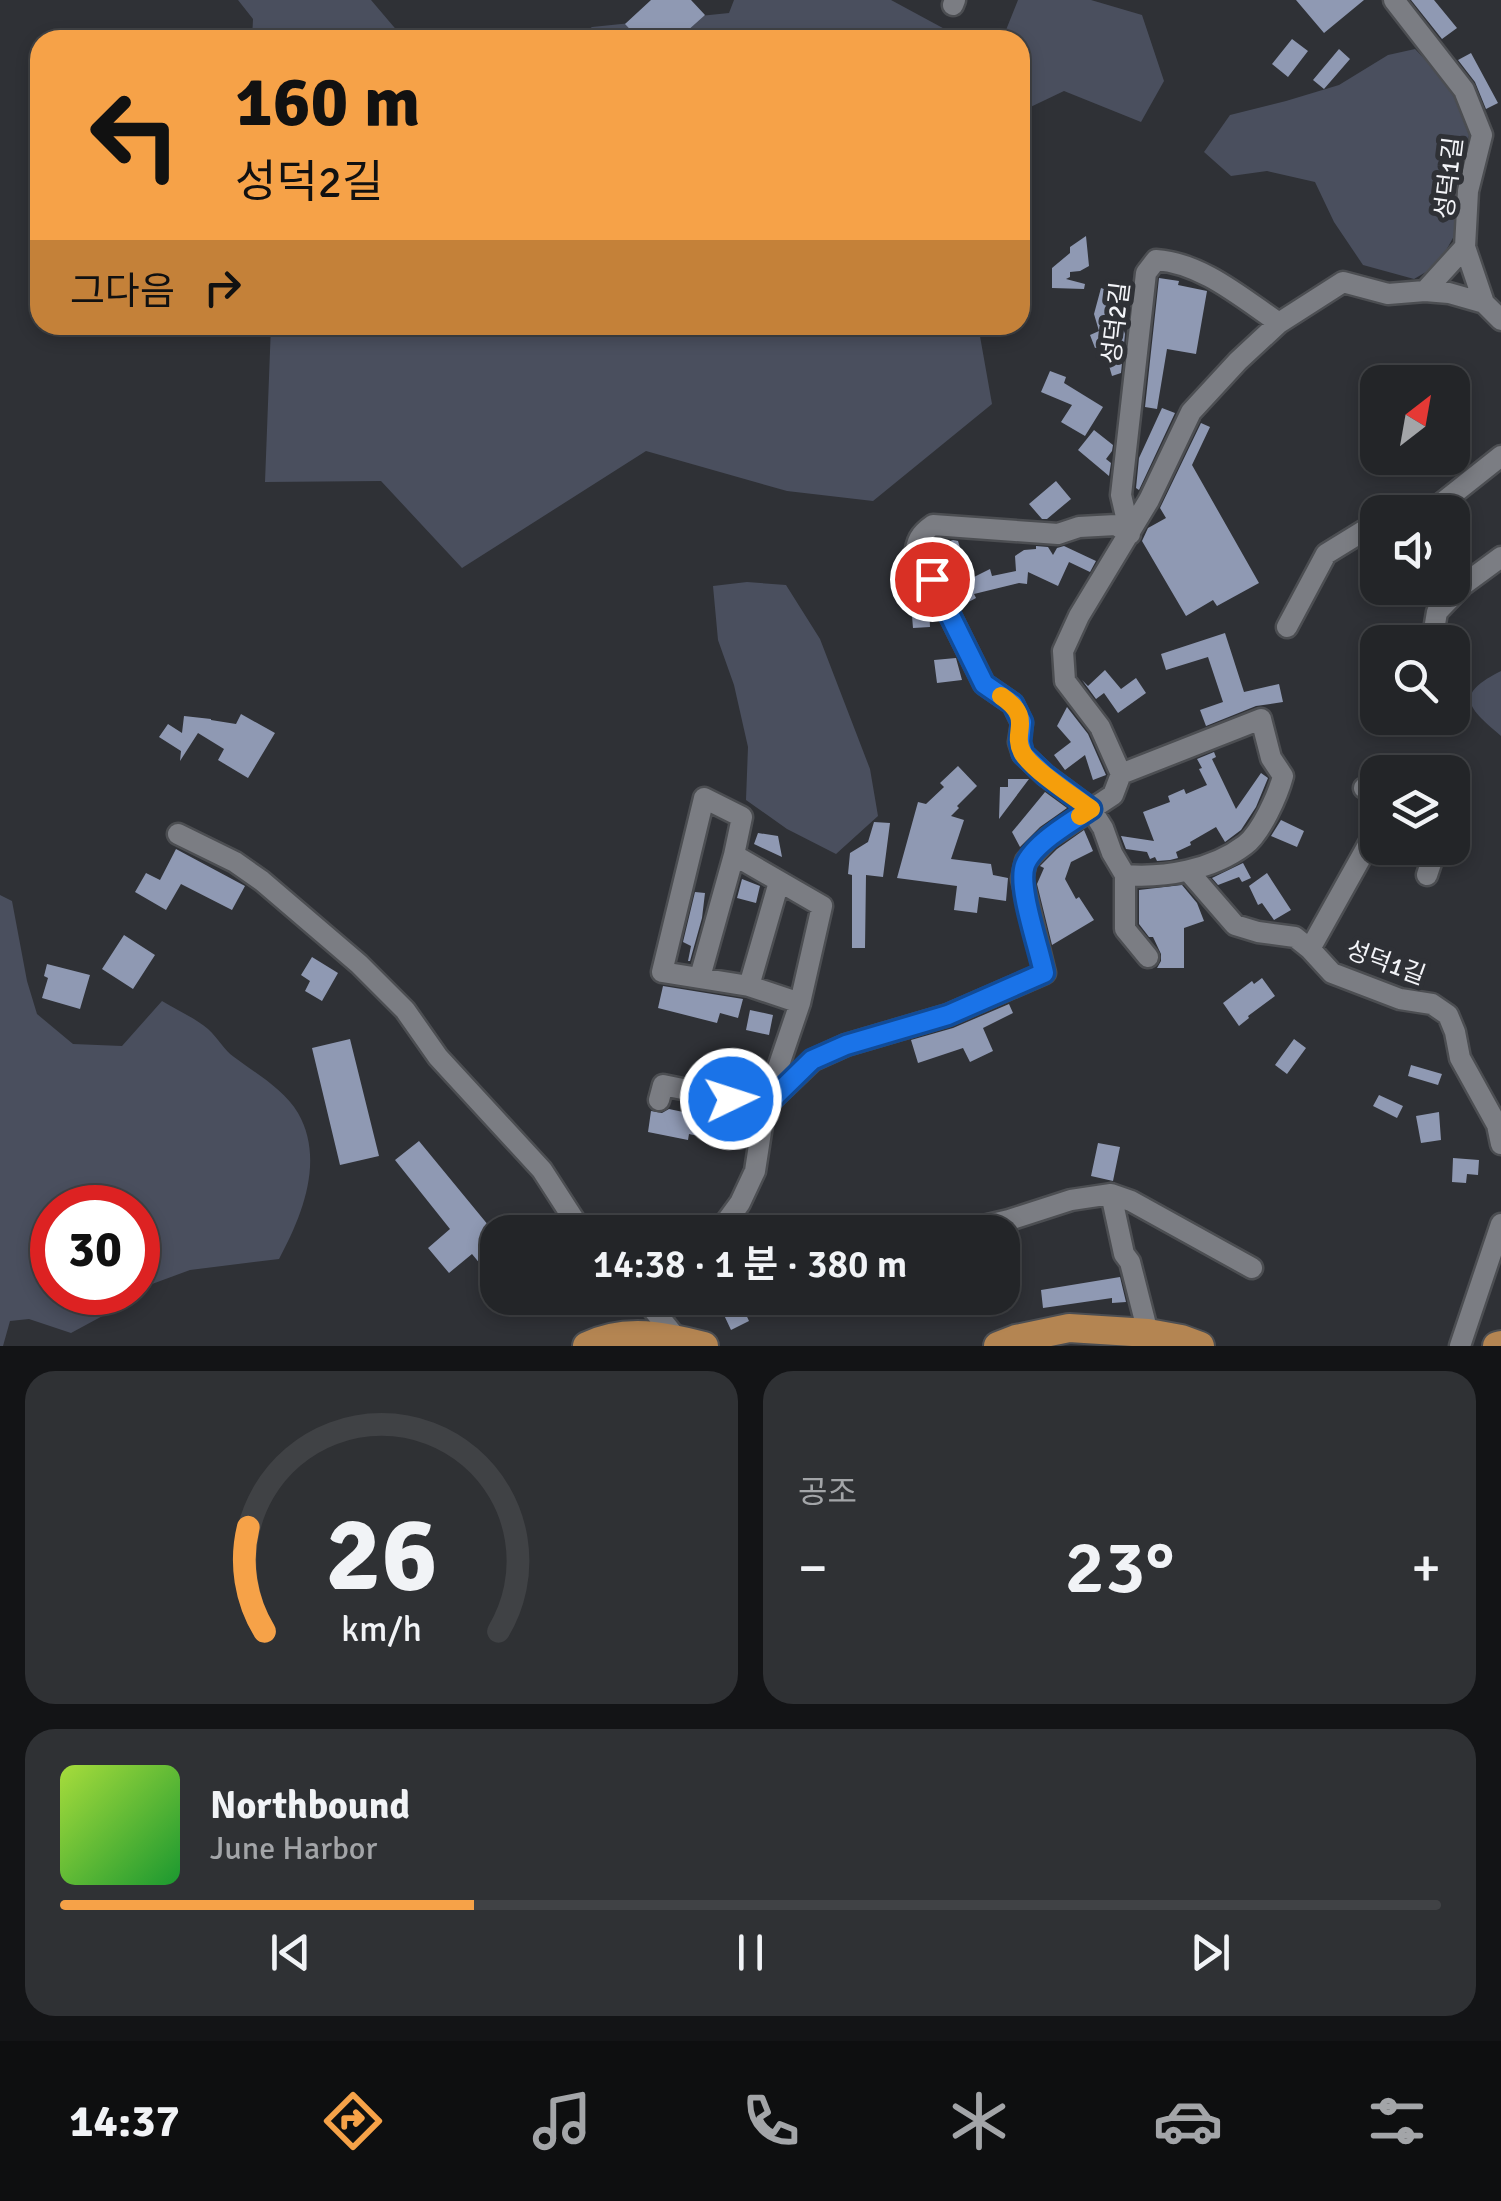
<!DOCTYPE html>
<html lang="ko">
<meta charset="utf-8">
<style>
:root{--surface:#232528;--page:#2f3134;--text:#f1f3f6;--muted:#a3a5a8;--line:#404245;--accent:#f6a248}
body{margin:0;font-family:Signika,"Noto Sans KR",sans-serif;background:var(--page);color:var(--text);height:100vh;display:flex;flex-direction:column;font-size:38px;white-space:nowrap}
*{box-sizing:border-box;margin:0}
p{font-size:32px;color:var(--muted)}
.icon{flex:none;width:55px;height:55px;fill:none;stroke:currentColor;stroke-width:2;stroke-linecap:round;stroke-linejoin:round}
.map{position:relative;height:1346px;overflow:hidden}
.sheet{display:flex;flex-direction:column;gap:25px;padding:25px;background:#131416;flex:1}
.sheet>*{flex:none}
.guide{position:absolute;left:30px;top:30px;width:1000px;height:305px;border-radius:30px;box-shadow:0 5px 15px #0003,0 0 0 2px var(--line);background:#f6a248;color:#111;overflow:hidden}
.needle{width:65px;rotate:31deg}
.controls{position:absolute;left:1360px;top:365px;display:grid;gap:20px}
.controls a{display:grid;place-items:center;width:110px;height:110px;border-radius:20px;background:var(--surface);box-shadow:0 5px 15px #0003,0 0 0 2px var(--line);font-size:50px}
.speed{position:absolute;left:30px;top:1185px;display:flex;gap:20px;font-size:50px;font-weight:700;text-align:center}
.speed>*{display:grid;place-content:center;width:130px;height:130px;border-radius:50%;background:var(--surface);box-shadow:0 5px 15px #0003,0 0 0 2px var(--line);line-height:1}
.speed .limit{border:15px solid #d22;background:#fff;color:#111}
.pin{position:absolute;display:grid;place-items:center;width:85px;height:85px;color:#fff;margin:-42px;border:5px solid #fff;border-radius:50%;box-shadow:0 2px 10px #0007}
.me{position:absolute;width:110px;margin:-55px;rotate:86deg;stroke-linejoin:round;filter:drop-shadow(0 0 8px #0008)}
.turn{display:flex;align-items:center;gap:35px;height:210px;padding:0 40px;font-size:45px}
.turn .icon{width:130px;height:130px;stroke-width:2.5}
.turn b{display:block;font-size:70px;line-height:85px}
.then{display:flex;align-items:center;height:95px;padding:0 40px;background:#0003;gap:20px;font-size:38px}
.big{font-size:75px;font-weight:600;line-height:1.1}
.sheet .tile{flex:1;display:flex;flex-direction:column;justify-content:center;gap:15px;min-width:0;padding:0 35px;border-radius:30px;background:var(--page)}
.sheet .dial{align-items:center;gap:0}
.dial svg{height:260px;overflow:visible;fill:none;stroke:var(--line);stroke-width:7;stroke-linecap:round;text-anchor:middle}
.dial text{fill:var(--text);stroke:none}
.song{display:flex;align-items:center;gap:30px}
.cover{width:120px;height:120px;border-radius:15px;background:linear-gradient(135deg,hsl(80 70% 55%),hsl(130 70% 35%))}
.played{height:10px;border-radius:5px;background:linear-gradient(90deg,var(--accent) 30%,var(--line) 30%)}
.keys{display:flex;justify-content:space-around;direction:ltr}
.heat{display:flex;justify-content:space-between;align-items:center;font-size:55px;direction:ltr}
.sheet .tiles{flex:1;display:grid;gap:25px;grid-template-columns:1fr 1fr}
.tile:last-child{grid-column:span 2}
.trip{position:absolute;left:480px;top:1215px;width:540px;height:100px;border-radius:30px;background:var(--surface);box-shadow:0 5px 15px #0003,0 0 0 2px var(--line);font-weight:600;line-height:100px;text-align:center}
.tabs{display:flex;height:160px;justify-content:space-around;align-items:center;background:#0e0f10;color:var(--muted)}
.tabs .icon{width:70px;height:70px}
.tabs .active{color:var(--accent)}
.tabs b{font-size:45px;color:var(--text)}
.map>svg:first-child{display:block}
.green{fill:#4a4f5e;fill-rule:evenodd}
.building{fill:#8f99b3}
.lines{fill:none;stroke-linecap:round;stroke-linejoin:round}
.minor-casing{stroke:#4c4e52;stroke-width:25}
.major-casing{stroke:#4c4e52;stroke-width:32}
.minor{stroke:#7b7d83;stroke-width:20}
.major{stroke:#b48552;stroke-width:28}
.route-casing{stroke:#114b97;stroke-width:25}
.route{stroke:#1a73e8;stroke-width:18}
.slow{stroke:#f59e0b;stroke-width:18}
.labels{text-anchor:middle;stroke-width:10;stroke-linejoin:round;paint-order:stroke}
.street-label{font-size:25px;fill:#f3f4f8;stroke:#2f3136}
</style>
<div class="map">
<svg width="1501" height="1346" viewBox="0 0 1501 1346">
<rect width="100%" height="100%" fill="#2f3136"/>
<path class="green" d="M238,0H371L405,40H252L253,19Z
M734,0H891L965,40H573L592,27L729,13Z
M1018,0H1091L1142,15L1164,81L1141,122L1064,91L1020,112V40H1002Z
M1415,49L1449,84L1469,135L1454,236L1438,265L1414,279L1363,265L1334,222L1315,182L1267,171L1231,176L1204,152L1230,115L1286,101L1339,85L1388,55Z
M271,325H978L992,404L873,501L787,491L646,451L462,568L381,481L265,482Z
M747,582L786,585L820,639L870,769L878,816L836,854L787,829L746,800L748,747L734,685L718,640L713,586Z
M1501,671V736C1468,708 1453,695 1501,671Z
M0,895L12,901L27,981L37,1014L73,1044L122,1046L162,1001C177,1010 195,1018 208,1029C218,1038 224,1050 234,1057C255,1073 284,1089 298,1113C325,1160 302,1216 279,1259L190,1270L152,1284L108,1313L71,1333L29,1319L10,1321L3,1346H0ZM52,1208H138V1292H52Z"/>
<path class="building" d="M651,0H691L705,15L677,40H640L625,24Z
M1296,0H1364L1324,33Z
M1411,0H1434L1457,28L1442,39Z
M1292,39L1308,51L1288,77L1272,64Z
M1339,49L1350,59L1324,89L1313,80Z
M1471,53L1498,103L1486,109L1475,82L1458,60Z
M1086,236L1089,266L1080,271L1070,272V277L1066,279L1085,284L1084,289L1052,288V268L1070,253V247Z
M1159,278L1179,281L1178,285L1207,291L1196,354L1167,349L1157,409L1145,407Z
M1101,288L1110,291L1125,334L1121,373L1112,376L1103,345L1095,348L1090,335L1099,331L1094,314Z
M1050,371L1066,377L1064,383L1103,407L1085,436L1061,422L1072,405L1041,392Z
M1162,408L1175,413L1139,490L1136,488L1139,458Z
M1201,423L1210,427L1192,465L1259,583L1217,606L1213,600L1186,616L1142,541L1148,528L1166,518L1160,508Z
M1094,430L1113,445L1112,451L1106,459L1111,463L1109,476L1078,450Z
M1056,481L1071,499L1047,519H1042L1029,504Z
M953,540L958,541L967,571L956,574L947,542Z
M1036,546L1048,547L1053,555L1057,548L1064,546L1096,561L1090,572L1069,562L1058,586L1028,572L1027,584L1019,583L974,594L976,598L961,606L952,588L990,569L992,576L1016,571L1015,556L1024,550L1036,549Z
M920,587L929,604L930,627L913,628L912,616L902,597Z
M1225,633L1244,692L1279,684L1283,702L1256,706L1206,726L1200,710L1223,702L1208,657L1166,670L1161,654Z
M956,658L962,680L937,683L934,660Z
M1105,670L1121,689L1136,678L1146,693L1118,713L1104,693L1096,699L1082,680L1088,686Z
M1067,707L1088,734L1106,775L1093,780L1085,755L1065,770L1054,755L1071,742L1057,726Z
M241,714L275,733L248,778L218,760L224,749L198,733L180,761L181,751L159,737L168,724L182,733L184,716L211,719V720L236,724Z
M1214,752L1216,757L1212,759L1236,809L1261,773L1268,778L1256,807L1241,830L1225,842L1216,827L1190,842L1191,845L1176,852L1178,858L1170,860L1157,861L1155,857L1150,859L1147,852L1126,849L1121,836L1154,841L1143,812L1170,802L1168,796L1184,789L1186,794L1207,785L1199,769L1202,768L1197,759Z
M958,766L977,786L957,806L959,808L951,816L964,820L951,859L991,864L993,875L1008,878L1006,901L979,897L977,913L954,910L957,886L897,878L918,802L926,804L944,787L940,783Z
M1008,779H1029L999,819L1000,787H1008Z
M1045,792L1067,808L1040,827L1020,847L1012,832Z
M1281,820L1304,831L1297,847L1271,836Z
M874,822L890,823L883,877L866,875L865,948H852V875L848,874L850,853L868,842Z
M1084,830L1093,851L1071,862L1065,879L1076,899L1079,897L1094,920L1052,945L1037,884L1044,868L1040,866L1057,849Z
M758,833L778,836L782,857L754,844Z
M176,849L245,886L232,910L181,884L166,910L135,892L146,873L160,880Z
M1243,863L1251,878L1242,882L1239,877L1218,885L1212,878Z
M1267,873L1291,910L1274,920L1262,903L1258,905L1249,886Z
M742,879L760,886L756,903L737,898Z
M1182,885L1197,903L1204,921L1184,928V968H1157L1161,961V954L1153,937H1149L1139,924V890Z
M695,892L705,893L702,918L690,961H688L691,946L683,942Z
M124,935L155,955L133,989L102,969Z
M312,957L338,973L322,1001L305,991L310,981L301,975Z
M47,964L90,975L80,1009L42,998L48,978L44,976Z
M1262,978L1275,996L1248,1016L1249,1018L1239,1026L1223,1003L1252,981L1254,984Z
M663,986L743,999L738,1018L720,1013L717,1023L658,1008Z
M1009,1004L1013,1013L983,1028L993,1051L970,1062L963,1048L918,1063L911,1040L953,1028Z
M750,1010L773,1015L769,1035L746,1030Z
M350,1039L379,1156L340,1165L312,1048Z
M1294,1039L1306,1048L1287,1074L1275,1065Z
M1411,1065L1442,1074L1438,1085L1408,1076Z
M1379,1095L1403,1106L1397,1118L1373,1106Z
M709,1108L729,1113L726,1127L747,1131L745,1146L689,1134L688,1140L648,1132L651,1111L662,1113L669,1109L707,1117Z
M1439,1112L1441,1140L1421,1143L1416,1116Z
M419,1141L498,1237V1271L491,1277L472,1254L449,1273L428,1248L450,1229L395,1160Z
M1098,1143L1120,1147L1113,1181L1091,1176Z
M1453,1158L1479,1160L1478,1175L1467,1174L1466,1183L1452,1182Z
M1120,1277L1126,1302L1112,1303V1298L1043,1308L1041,1290Z
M723,1298H730L735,1309L742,1306L749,1321L731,1330L717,1300Z"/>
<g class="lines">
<defs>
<path id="minor" d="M1394,0L1464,90L1482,135L1468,191L1465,247L1484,303L1501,320
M953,5L955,0
M1425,291L1465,247
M1410,512L1438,506L1501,456
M1130,534L1121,495L1146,273L1156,260C1202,263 1242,298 1279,323
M1287,627L1326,554L1378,522
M1432,642L1437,612L1463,585L1501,557
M1121,774L1261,719L1271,758L1283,776C1278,795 1261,833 1245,845C1212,870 1165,878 1125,875L1112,853L1103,828L1091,809L1045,775L1023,754L1019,742L1022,723L1013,704L984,684L932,579L915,557C916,541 920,534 933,525L1058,534L1079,527L1116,525L1130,534
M1364,788L1378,796
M178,834L235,862L262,881L359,964L405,1010L438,1057L542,1170L582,1232
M1189,872L1235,925L1258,932L1295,937L1310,949L1332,973L1400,999L1432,1004L1448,1015L1455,1032L1460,1058L1497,1125L1501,1144
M1125,875V929L1148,957
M1427,875L1436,848
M1310,949L1378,827
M700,977L734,855
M749,986L779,882
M659,1100L663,1085L765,1106L800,1003L822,906L734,855L742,817L704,798L662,972L749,986L800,1003
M1111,1194L1131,1201L1252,1268
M894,1226L916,1232
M716,1232L721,1229L740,1203L755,1171L765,1106L813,1060L846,1045L948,1015L1045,973L1022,879L1026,861L1048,838L1113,795L1121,774L1100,727L1065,681L1063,651L1079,616L1149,500L1191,412L1238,361L1279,323L1343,282L1388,294L1425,291L1449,293L1484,303
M958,1232L1009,1220L1071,1200L1111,1194L1124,1254L1130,1262L1148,1333
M644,1298L677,1339
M1460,1346L1501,1224"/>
<path id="major" d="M587,1346C626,1327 665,1336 704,1346
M998,1346L1016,1339L1069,1328L1148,1333L1181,1339L1200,1346
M1497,1346L1501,1345"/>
</defs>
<use href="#minor" class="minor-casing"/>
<use href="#major" class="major-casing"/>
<use href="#minor" class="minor"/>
<use href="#major" class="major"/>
</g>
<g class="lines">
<defs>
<path id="route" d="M731,1099L765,1106L812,1060L846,1045L948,1015L1044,973C1039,947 1017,887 1025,865C1033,844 1072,821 1091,809L1045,775L1023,754L1020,742L1022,722L1013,704L984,684L932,579"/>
</defs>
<use href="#route" class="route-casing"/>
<use href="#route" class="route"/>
<path class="slow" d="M1001,696C1035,719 1011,730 1022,752C1031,769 1074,797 1091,809L1080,816"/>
</g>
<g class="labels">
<g class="street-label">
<text transform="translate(1448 178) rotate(-83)" y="9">성덕1길</text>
<text transform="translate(1115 323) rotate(-83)" y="9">성덕2길</text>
<text transform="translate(1386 962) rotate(20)" y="9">성덕1길</text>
</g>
</g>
</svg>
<div class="controls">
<a><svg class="needle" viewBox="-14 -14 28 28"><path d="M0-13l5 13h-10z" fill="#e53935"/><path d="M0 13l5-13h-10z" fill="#a3a5a8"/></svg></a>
<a><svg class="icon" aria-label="sound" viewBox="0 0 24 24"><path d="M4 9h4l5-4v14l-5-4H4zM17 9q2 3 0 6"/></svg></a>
<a><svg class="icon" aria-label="search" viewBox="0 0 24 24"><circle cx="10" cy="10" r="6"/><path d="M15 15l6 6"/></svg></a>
<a><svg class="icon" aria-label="layers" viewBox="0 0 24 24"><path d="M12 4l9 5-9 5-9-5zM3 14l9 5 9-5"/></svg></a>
</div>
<div class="speed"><div class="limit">30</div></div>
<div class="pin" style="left:932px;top:579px;background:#d93025"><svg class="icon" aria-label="arrive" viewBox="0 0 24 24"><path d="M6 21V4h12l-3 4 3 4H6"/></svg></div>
<svg class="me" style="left:731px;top:1099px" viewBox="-20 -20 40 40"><circle r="17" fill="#1a73e8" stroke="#fff" stroke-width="3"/><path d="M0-11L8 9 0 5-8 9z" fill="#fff"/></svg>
<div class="trip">14:38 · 1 분 · 380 m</div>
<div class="guide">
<div class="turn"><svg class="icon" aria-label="left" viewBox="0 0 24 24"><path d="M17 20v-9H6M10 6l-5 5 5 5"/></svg><div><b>160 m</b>성덕2길</div></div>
<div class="then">그다음<svg class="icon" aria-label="right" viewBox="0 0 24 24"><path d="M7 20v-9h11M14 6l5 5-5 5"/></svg></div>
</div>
</div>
<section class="sheet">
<div class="tiles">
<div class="tile dial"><svg viewBox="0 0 100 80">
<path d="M14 69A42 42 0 1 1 86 69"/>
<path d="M14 69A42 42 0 0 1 9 37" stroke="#f6a248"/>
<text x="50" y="56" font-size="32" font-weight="700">26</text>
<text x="50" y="72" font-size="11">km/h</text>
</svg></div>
<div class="tile"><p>공조</p>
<div class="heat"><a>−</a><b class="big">23°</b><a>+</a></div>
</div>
<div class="tile">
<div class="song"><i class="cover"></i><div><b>Northbound</b><p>June Harbor</p></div></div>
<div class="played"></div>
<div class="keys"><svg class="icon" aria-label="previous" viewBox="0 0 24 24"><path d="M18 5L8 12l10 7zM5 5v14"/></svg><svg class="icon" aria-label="pause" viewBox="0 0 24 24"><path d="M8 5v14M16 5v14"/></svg><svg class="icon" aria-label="next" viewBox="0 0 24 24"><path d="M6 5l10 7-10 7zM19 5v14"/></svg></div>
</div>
</div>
</section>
<nav class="tabs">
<b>14:37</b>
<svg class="icon active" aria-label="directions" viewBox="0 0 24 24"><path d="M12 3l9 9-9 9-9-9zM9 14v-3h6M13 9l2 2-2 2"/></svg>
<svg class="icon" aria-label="music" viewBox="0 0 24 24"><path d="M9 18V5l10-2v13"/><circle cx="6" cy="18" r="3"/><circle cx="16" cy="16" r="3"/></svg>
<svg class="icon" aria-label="phone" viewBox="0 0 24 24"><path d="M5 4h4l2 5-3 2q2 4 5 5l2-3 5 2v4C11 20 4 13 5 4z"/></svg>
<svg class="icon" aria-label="climate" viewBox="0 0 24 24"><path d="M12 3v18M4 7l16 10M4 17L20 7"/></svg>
<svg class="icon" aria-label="car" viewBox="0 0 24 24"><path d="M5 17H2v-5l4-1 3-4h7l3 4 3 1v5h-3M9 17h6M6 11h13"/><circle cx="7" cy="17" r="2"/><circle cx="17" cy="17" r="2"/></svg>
<svg class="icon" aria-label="filters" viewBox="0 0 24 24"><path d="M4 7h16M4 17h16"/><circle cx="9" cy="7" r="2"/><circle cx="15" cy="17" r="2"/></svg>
</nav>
